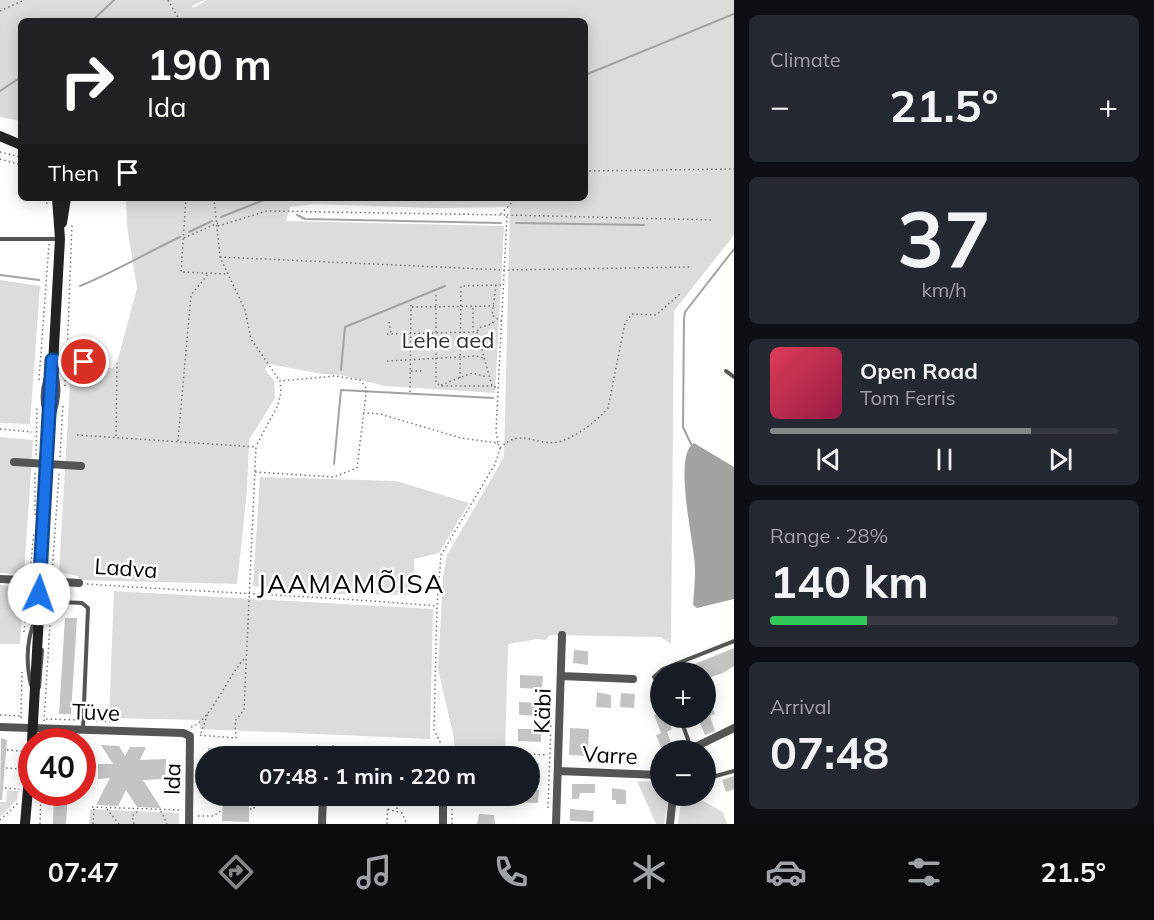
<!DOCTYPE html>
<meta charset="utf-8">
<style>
:root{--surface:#171b24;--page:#242831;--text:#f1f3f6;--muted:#9ea1a6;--line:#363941;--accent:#858687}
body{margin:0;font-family:Mulish,sans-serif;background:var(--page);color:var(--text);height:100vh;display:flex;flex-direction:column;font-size:22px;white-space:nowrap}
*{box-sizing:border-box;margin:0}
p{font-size:20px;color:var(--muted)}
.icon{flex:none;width:33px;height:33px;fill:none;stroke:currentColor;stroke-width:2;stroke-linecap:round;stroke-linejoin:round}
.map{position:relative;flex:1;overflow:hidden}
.sheet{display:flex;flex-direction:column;gap:15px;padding:15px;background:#0d0f14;width:420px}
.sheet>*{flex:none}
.top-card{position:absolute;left:18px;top:18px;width:570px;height:183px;border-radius:9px;box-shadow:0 3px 15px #0003;background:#202124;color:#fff;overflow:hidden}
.tools{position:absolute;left:650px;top:662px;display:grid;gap:12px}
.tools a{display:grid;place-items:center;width:66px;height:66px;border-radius:50%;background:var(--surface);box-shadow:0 3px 15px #0003;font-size:30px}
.speed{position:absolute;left:18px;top:728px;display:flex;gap:12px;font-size:30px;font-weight:700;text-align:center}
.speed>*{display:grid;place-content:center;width:78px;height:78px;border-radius:50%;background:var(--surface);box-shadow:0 3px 15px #0003;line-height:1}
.speed .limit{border:9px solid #d22;background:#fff;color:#111}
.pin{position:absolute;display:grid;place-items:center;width:51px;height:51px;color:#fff;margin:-26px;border:3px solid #fff;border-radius:50%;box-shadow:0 2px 6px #0007}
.me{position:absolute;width:66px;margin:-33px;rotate:3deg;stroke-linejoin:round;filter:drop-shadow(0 0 4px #0008)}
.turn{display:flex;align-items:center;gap:21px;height:126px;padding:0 30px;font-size:27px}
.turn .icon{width:78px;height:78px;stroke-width:2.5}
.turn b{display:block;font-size:42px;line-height:51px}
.then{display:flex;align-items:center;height:57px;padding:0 30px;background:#0003;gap:12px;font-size:22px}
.big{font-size:45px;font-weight:700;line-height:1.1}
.sheet .widget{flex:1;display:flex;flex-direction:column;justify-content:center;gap:9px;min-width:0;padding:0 21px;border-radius:9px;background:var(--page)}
.sheet .dial{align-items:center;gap:0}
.dial b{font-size:78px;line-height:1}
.song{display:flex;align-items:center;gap:18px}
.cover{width:72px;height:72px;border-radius:9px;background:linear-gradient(135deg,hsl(350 70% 55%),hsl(340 70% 35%))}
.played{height:6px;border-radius:3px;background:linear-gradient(90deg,var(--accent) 75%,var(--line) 75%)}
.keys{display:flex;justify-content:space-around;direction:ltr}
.heat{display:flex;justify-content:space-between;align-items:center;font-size:33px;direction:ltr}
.charge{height:9px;border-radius:4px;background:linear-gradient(90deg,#34c759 28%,var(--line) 0)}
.trip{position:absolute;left:195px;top:746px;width:345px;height:60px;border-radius:30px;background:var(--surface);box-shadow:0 3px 15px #0003;font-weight:700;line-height:60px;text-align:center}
.dock{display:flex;height:96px;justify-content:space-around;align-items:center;background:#090b0e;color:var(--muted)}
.dock .icon{width:42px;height:42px}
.dock .active{color:var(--accent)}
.dock b{font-size:27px;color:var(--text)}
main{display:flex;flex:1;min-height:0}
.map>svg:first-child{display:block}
.green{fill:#dcdcdc}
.water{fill:#a3a3a3}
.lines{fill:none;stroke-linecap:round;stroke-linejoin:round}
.stream{stroke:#a3a3a3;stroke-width:2}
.building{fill:#c4c4c4}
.path{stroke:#777;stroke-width:1.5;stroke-dasharray:1.5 3;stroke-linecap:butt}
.lane{stroke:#555;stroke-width:4}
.street{stroke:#555;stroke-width:8}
.secondary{stroke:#222;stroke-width:10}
.route-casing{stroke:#114b97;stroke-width:15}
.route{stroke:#1a73e8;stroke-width:10}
.labels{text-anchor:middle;stroke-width:5;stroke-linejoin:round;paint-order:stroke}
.park-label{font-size:22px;fill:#333;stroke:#fff}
.street-label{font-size:22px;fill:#000;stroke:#fff}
.quarter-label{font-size:26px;letter-spacing:1.5px;fill:#000;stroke:#fff}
</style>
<main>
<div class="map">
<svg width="734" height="824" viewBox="0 0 734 824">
<rect width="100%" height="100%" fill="#fff"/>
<path class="green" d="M0,0H204L192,6L193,8L207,0H734V235L674,311L671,644L661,637L550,635L546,640L537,639L508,644L505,756H455L454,738L438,669L443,578L447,555L504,457L510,207L433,208L314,204L290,207L286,221L504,226L495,393L385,386L341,375L322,374L269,364L265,369L274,381L275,398L249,440L247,491L237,584L79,580L78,576L59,572L71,368H112L117,363L137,288L127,226L126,198H585V21H21V121L0,117Z
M0,280L40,286L30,424L0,423Z
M0,437L33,440L24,574L0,573Z
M260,477L396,481L469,503L439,553L414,559L415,595L328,594L253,586Z
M0,585L24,587L20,644H0Z
M114,591L433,609L430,739L200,729L199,720L109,718Z
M637,781L660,782V795H669L664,824H656Z
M7,791H18L17,800L0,817V802H6Z
M682,795H692L723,812L727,824H678Z
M90,809L179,813V824H89Z"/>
<path class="water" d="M694,443L734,467V599L697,608L693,605C694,593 695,580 695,568C695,545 672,455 694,443Z"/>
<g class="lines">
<path class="stream" d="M92,21L114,0
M585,75L734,14
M0,91L21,77
M297,215L305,219L501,223
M221,217L269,198
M516,223L644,225
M189,232L212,221
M0,275L39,280
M80,286C115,272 146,253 180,237
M341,370L345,327L445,286
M691,444L683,427L684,319L685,312L734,249
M334,464L341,390L493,398"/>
</g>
<path class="building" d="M65,618H77L71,714H59Z
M734,648V666L723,673L705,679V672H675Z
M574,650L588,651V665L573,663Z
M520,675L543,676L542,689L520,688Z
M597,692L611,695V708L596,707Z
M621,693L635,694L634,708L620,707Z
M709,701L715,714L710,716L715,731L705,735L699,721L705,717V702Z
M519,702L542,703L541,716L519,715Z
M660,713V717H667L672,729L667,732L673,748L669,750H662L656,735L661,733L654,715Z
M570,728L589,729L588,756L569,755Z
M518,729H541V742L518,741Z
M1,738L7,740L2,800H0Z
M101,745L119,746L125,756L130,747H146L140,760L166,759L165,779L143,780L161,808L137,807L126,790L118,806L96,805L110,778L98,779V764H113Z
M208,748L234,749V756H208Z
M272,751L310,753V756H272Z
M530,763H539V776H530Z
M734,776V789L726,792L722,780Z
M572,784H595V793H580L579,799H572Z
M612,788L626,790V804H616V800H612Z
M530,790H539L538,803L516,802V795H530Z
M54,792H68L66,824H53Z
M223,795L249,796V822L222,821Z
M570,809L594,811L593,822L570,821Z
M479,814L494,815L495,824H477Z"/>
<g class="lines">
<path class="path" d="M168,0L180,21
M0,11L24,0
M0,152L21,157
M0,159L21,165
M585,171L734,169
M46,198L47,204
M186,198L181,272L227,274
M214,198L220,257L245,310L251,339L280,381L281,392L278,405L256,446
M501,214L516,198
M507,215L713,220
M218,226L267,211L507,215L496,431L498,443
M184,238L218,223
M220,257L505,270L691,267
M496,285L492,315L502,322
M436,295V383L442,386H492
M412,307L494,306
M473,308V330
M389,322L391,333
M477,331L481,327L492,324L494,321
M387,334L477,332L492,386L498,388
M67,353L72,225
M387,361L476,356L483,358
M411,371H422
M460,378L461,286L503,285
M39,380L49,244
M441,385L472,373L487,377
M65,386L66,369
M410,392L411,305
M363,413L380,414L461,438L498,443L500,449L495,464L441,555L437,606L434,730L441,744
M0,429L32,432
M77,435L256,447L244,710L235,721L236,738L198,735
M116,436L117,363
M178,441L191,295L209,273
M500,448C522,427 534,446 558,442C575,438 597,421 608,408L625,323L632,314L656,315L681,293
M36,455L37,406
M60,457L63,405
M255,472L334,477L357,468L366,394V388L360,380L335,376L280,381
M35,515V472
M30,572L34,532
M52,574L59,474
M87,584C203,592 320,596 436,606
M24,632L28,589
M0,715L21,716
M21,718L22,672
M46,719L77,720
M44,721L52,591
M91,721L119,722
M191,727C211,721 228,675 245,658
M201,733L208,713
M7,750L21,751
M507,753L547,755
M317,756V744
M333,756V744
M6,768L20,769
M5,788L19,789
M423,795V796
M92,807L181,810
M548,808L551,723
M107,809L119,824
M250,809H254L255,795
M388,809L402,813L407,824
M397,809V795
M161,811L167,824
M198,816H213L222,810
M0,820L18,803
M40,824L41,792
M93,824L94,808
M134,824L132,816L139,810
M387,824L388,795
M452,824V795"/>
<path class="lane" d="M0,239H59
M52,365C64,385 57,408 49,429C41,405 39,387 52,365Z
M726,371L734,377
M61,602L82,603L88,608L83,728
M31,685C26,663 26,641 35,620
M660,686L654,677L663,669L734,641
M39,687L42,650
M680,717L691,748
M705,779L734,771"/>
<path class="street" d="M52,360L84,362
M14,462L81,466
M1,579L79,583
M561,676L633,679
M0,727L183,733L190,736L189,824
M689,750L734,728
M444,756V750
M558,771L660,775
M322,824L323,795
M443,824V795
M556,824L562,635
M670,824L673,795"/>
<path class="secondary" d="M0,136L21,145
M62,223L66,198
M32,741L60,239L57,198
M25,824L32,743"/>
</g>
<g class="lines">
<defs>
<path id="route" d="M39,594L52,360L84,362"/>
</defs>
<use href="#route" class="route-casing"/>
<use href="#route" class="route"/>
</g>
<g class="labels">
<g class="park-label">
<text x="448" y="348">Lehe aed</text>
</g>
<g class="street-label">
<text transform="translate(126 568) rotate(4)" y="8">Ladva</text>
<text transform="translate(542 711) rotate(-88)" y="8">Käbi</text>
<text transform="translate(96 712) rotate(2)" y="8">Tüve</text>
<text transform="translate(610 755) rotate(3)" y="8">Varre</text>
<text transform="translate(172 779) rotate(-88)" y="8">Ida</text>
</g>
<g class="quarter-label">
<text x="351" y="593">JAAMAMÕISA</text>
</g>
</g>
</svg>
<div class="tools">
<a>+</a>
<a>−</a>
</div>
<div class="speed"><div class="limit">40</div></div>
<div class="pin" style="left:84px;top:362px;background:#d93025"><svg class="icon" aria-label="arrive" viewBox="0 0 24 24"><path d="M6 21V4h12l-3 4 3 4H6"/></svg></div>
<svg class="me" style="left:39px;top:594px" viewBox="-20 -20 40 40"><circle r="19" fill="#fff"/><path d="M0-13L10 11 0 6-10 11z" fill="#1a73e8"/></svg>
<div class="trip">07:48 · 1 min · 220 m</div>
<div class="top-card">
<div class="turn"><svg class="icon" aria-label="right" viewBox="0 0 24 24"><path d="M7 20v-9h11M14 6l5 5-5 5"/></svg><div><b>190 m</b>Ida</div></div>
<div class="then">Then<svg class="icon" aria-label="arrive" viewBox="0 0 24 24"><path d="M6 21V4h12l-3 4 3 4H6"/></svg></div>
</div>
</div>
<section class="sheet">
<div class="widget"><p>Climate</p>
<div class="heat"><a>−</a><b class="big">21.5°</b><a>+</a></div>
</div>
<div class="widget dial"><b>37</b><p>km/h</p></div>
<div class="widget">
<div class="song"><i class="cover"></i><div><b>Open Road</b><p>Tom Ferris</p></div></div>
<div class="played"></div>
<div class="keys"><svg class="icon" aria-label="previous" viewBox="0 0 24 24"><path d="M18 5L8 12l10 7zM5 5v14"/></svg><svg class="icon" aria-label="pause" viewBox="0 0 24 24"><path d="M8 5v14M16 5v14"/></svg><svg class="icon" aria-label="next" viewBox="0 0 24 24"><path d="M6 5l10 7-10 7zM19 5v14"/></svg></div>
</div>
<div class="widget"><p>Range · 28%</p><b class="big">140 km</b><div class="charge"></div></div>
<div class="widget"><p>Arrival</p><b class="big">07:48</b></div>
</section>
</main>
<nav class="dock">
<b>07:47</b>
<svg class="icon active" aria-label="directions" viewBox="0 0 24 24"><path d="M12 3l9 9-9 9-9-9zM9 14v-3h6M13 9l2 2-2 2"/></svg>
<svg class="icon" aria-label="music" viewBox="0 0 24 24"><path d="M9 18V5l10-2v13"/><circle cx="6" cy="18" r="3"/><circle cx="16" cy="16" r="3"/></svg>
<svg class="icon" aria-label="phone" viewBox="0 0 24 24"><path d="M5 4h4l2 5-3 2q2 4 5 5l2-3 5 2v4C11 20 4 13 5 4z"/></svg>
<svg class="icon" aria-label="climate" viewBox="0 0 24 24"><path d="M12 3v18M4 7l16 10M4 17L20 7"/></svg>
<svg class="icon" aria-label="car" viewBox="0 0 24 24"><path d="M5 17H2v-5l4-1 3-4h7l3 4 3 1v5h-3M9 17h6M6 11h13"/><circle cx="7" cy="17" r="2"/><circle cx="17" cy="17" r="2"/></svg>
<svg class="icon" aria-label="filters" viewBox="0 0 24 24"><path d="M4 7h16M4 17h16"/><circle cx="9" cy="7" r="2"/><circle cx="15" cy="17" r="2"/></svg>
<b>21.5°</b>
</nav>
